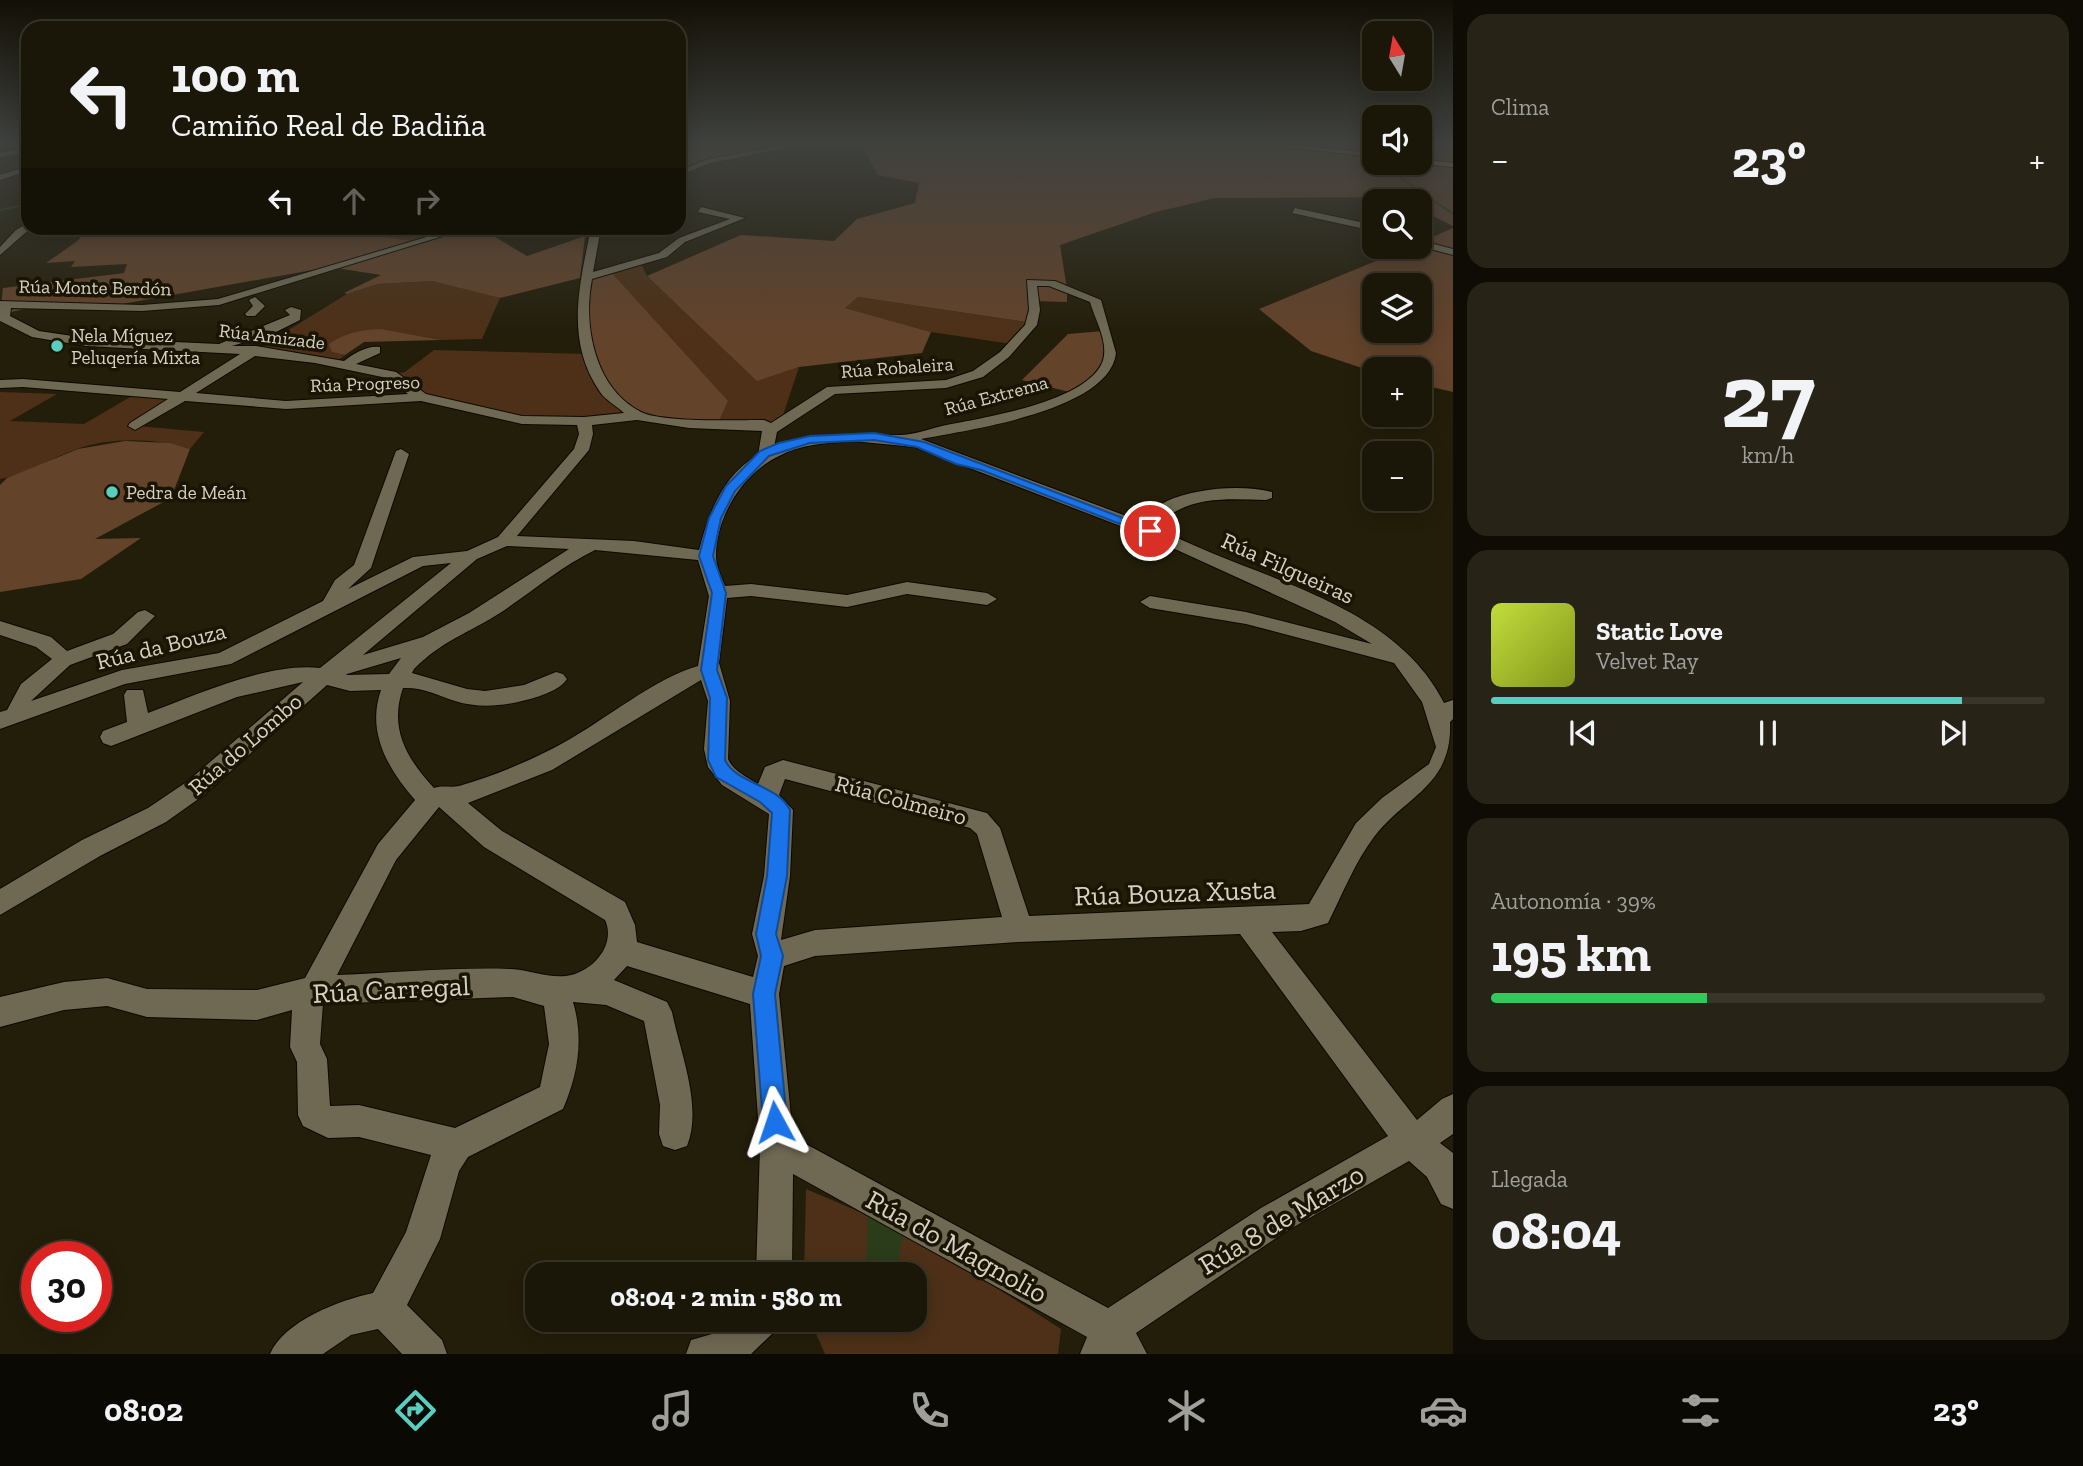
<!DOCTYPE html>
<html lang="es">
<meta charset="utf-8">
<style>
:root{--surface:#1a1608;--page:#272316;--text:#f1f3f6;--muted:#9f9f9c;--line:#383529;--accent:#58cec0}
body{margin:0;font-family:"Zilla Slab",serif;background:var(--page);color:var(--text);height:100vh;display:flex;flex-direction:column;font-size:26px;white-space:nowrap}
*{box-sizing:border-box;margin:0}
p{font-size:23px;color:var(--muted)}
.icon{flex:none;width:38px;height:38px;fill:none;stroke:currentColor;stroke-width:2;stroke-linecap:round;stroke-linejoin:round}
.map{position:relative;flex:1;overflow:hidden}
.side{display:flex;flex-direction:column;gap:14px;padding:14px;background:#0e0c04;width:630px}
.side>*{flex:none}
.top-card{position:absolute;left:21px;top:21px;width:665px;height:214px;border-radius:21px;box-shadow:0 4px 18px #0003,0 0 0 2px var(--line);background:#1a1608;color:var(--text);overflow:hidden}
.needle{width:46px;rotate:349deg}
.fabs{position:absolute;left:1362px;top:21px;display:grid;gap:14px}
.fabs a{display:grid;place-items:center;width:70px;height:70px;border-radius:14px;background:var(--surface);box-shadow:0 4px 18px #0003,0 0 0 2px var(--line);font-size:35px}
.speed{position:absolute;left:21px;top:1241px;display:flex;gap:14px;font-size:35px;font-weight:700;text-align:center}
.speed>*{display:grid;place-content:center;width:91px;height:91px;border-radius:50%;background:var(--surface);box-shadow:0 4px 18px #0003,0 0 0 2px var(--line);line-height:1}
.speed .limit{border:10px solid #d22;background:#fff;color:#111}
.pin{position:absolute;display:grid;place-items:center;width:60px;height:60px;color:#fff;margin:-30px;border:4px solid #fff;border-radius:50%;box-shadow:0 2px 7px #0007}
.me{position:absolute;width:77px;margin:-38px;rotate:355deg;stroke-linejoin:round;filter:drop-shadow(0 0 5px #0008)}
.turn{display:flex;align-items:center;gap:24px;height:147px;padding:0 35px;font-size:32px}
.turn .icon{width:91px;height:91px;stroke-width:2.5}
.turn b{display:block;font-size:49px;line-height:60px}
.lanes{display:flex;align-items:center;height:66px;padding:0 35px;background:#0003;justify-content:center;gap:35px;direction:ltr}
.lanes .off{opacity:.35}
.big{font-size:52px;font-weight:700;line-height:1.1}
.side .tile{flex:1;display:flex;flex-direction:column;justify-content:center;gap:10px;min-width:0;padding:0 24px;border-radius:21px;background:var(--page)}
.side .dial{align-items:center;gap:0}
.dial b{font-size:91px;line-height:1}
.song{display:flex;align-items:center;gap:21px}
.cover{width:84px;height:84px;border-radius:10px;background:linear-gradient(135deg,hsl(70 70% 55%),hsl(70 70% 35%))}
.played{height:7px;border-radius:4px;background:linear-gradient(90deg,var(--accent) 85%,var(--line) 85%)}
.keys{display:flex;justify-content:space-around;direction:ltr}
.heat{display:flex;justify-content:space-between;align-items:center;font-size:38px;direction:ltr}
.charge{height:10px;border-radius:5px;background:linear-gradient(90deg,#34c759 39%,var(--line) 0)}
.trip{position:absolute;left:525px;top:1262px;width:402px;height:70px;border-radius:21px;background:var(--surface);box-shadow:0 4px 18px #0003,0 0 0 2px var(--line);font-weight:700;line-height:70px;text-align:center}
.tabs{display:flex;height:112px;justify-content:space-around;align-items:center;background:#0a0903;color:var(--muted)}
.tabs .icon{width:49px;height:49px}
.tabs .current{color:var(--accent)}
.tabs b{font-size:32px;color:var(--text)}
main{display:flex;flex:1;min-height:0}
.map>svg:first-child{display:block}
.green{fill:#4d3017}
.forest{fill:#63432a;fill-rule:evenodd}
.water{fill:#2b3c1a}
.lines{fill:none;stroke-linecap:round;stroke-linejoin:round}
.stream{stroke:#2b3c1a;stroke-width:2}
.minor-casing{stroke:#0d0800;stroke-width:2}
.highway-casing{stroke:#0d0800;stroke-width:2}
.minor{fill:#6f6953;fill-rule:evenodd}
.highway{fill:#b8852d;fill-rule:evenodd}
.route{fill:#1a73e8;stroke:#114b97;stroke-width:2}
.poi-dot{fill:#58cec0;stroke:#1a1503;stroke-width:2.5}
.labels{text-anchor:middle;stroke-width:7;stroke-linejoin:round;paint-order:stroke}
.far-street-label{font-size:19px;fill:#d5d1c5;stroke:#1a1503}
.far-poi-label{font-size:19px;fill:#d5d1c5;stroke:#1a1503;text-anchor:start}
.street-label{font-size:23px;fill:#d5d1c5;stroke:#1a1503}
.near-street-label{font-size:28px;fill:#d5d1c5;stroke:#1a1503}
</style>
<main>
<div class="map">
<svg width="1453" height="1354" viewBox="0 0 1453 1354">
<rect width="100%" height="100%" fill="#231e0a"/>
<path class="green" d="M312,228H464L413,242Z
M641,263L647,276L757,380L799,367L780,424L718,423L610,271Z
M432,281L500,298L482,339L441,340L382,329L332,352L345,355L335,363L256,350L347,294L378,284Z
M858,297L1033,323L1011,344L931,332L844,308Z
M434,350L589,354L637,416L522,420L421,397L391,375L405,372Z
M0,392L57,394L10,421L84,424L132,396L176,400L137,426L204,432L190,449C156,438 111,437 77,449C50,458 28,474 0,479Z
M806,1189L914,1235L1061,1329L1058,1354H825L810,1320H915V1274H804Z"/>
<path class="forest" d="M679,142H849L765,148L679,167Z
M859,142H1374V163H1419V142H1453V226L1419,209V201H1404L1396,197L1215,198L1156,212L1060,245L1067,289V302L1035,301L1033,323L858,297L845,308L931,332L922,353L799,367L757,381L647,276L741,235L834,241L857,219L915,203L919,183L878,175Z
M90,228H312L413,241L464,228H480L527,256L585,236L580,278L500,298L432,281L378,284L347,294L344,293L381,275L329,267L111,306L27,308L0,315L3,288L124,273L127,264L71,267L75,261L46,263L76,242Z
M1453,228V392L1419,384V369H1374V372L1311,351L1259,309L1410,247H1419V243ZM1374,285H1419V331H1374Z
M610,271L728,401L718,423L637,416L606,391L589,354L588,277Z
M382,329L441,340L364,342L345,355L332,352L329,344C347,332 361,330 382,329Z
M1103,331L1109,358L1093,383L1073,393L1022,380L1068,334Z
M125,441L170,443L190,449L171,498L95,539L141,538L81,579L0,592V485L7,478L78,449Z"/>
<path class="water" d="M868,1215L904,1231L898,1263L866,1271Z"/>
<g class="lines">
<path class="stream" d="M1396,168L1402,179L1453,214
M0,210L28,204"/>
<defs>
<path id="minor" d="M802,142H820L710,163L679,176V171L708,159Z
M28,148V152L0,157V153Z
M28,166V171L0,180V175Z
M701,207L745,218L685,242L667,257L592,279C583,325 594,388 641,412C664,423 736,420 764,420L771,423L827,387L946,380L973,371L1000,352L1025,325L1029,310L1027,280L1055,281L1101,300L1116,353C1110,411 967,430 921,439L1142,522C1150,514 1157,506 1167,501C1195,488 1242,484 1272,492V498L1266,500C1225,499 1186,495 1156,527C1251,579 1392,599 1444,703L1453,700V719L1450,722C1453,786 1405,796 1374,837C1355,862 1342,895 1328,923L1301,931L1272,932L1417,1120L1442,1099L1453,1094V1134L1440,1143L1453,1153V1209L1441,1204L1427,1177L1409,1161L1285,1232L1136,1333L1147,1354H1080L1087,1337L793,1174L792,1274H756L760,1147L750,1004L627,966L614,980L667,1002L672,1012C680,1052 703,1106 687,1146L675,1150L663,1146L659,1134L660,1105L644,1021L606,1005L573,1002C584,1039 578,1074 563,1109L468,1157L459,1171L440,1239L407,1305L442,1340L447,1354H402L378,1329L351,1335L323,1354H270C284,1321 340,1300 373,1293L406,1232L431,1155L359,1137L328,1138L303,1126L298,1115L297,1062L290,1047L292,1010L257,1020L147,1017L107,1006L64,1010L0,1027V997L64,982L107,978L147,989L257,990L305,978L378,844L415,800C388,769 366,732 381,690L350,691L327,685L204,795L166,822L100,856L0,915V889L82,840L148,808L188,781L303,682L237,697L119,743L111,746L103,743L100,737L103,731L127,722L124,695L127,690H143L148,713C196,695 268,662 320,668L451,563L423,566L231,664L125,684L0,729V712L7,710L21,684L52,659L36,647L0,635V621L51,637L67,651L113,634L138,612L145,610L155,616L127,644L70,665L31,701L122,670L219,653L323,601L335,580L354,565L396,451L401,449L409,454L371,568L348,589L413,557L467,551L498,537L574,449L579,434L577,425L522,424L421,401L286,409L185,401L135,430L128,426L130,423L168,399L23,387L0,388V380L23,379L180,392L240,354L86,346L32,337L0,321V301L142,305L218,299L457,228H469L219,305L142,311L11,308L10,316L39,331L86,338L219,344L290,315L285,310L291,307L301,310L300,320L272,334L232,346H256L344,361C354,353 368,345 380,347V353L356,364L396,372L426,394L522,416L584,417L624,413C617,406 605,400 600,392C564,340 580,283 591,228H601L593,272L659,253L679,238L730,219L698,212ZM1037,286H1049L1090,302C1095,320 1110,344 1102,363C1084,403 981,418 942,426C929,429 913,435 900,435C856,435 817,432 774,447L777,432L835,394L946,388L983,377L1009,357L1037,325L1040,310ZM255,356L315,363L387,378L408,394L286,401L196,393ZM637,420L689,428L762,431L758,455C723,475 709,512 699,550L634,541L517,536L589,450L593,434L592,425ZM852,441L915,447L1144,535L1335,622L1372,644L1246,612L1150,596L1140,602L1150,608L1246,624L1394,663L1422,702L1436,747L1429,764L1382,798L1356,823L1309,904L1029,916L1000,828L987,813L783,760L765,767L758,784C747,777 733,771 728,759L730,701L719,663L727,598L751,596L847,607L907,594L987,605L997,599L987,593L907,582L847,595L751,584L725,586C721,577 716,566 716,556C716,516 743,473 779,456C801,444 827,443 852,441ZM507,546L569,549L469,613L423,637L363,655L477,559ZM595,550L698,560L709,596L698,666C655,678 605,720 563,743C530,761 496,775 459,786C450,788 443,785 434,788C406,758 389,728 403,688C423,687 437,695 455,701C483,710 512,705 540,696C550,692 561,688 567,679L563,674L556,672L524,685L485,691L467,689L412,673L414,669C443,640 467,634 500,613C532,592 560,567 595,550ZM401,658L389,674L346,675L347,674ZM701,680L708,701L704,749L708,767L722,785L769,814L764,876L752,934L758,956L753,977L637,942L635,925L625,902L502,831L468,803L552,770ZM785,779L970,828L977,834L1002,917L815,930L781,940L790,876L793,810L779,795ZM439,807L484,847L605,920C615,942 598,966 575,974C553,981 533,970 511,969C454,967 395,973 337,975L396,860ZM1240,934L1388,1136L1261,1208L1108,1308L793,1137L779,994L784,966L815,956L1019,942ZM513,997L544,1006L549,1044L540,1087L455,1128L359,1105L330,1106L327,1059L320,1044L323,1004Z
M1295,208L1374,225V231L1292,213Z
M28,223V228H31L0,255V247L16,230Z
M1419,240L1453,249V255L1419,246Z
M255,297L265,306L255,316H247L245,314L253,306L249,300Z
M733,1320H779L773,1333L751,1354H686L691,1340L719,1332Z"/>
<path id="highway" d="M1259,142L1374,153V157L1263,144Z
M1419,159L1453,163V167L1417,163Z"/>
</defs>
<use href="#minor" class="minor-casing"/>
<use href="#highway" class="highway-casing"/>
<use href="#minor" class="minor"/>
<use href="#highway" class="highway"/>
</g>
<linearGradient id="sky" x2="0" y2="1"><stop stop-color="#131006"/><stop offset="0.43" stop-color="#3f413e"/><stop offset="1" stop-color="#3f413e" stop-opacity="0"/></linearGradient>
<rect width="1453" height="332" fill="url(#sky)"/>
<path class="route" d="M874,433L924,442L1157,531L1146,534L981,470L956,464L917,447L874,440L810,443L769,456L735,491L721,518L713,556L726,593L717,670L727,698L725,760C736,784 777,784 790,810L787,876L776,934L783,956L775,994L787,1122L784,1130L775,1134L766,1130L763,1122L753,994L761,956L756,934L767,876L772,813L760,802L716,777L708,760L710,698L701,670L712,593L699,556L709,518L726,486L760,451L779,443L810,436Z"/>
<g class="poi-dot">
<circle cx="57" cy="346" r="7"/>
<circle cx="112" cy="492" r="7"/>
</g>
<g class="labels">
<g class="far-street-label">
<text transform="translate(95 287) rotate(1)" y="7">Rúa Monte Berdón</text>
<text transform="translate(272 336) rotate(7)" y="7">Rúa Amizade</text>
<text transform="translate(897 367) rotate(-4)" y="7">Rúa Robaleira</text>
<text transform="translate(365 383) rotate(-2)" y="7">Rúa Progreso</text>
<text transform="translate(996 395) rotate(-15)" y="7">Rúa Extrema</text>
</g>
<g class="far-poi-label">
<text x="71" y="342">Nela Míguez<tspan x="71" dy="22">Peluqería Mixta</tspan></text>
<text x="126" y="499">Pedra de Meán</text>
</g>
<g class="street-label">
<text transform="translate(1288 568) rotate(24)" y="8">Rúa Filgueiras</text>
<text transform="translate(161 646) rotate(-14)" y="8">Rúa da Bouza</text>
<text transform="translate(245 744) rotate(-41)" y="8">Rúa do Lombo</text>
<text transform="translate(901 800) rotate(15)" y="8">Rúa Colmeiro</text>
</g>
<g class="near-street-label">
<text transform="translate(1175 892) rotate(-2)" y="10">Rúa Bouza Xusta</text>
<text transform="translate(391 989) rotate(-3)" y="10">Rúa Carregal</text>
<text transform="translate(1281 1219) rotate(-31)" y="10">Rúa 8 de Marzo</text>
<text transform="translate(957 1246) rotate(29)" y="10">Rúa do Magnolio</text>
</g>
</g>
</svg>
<div class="fabs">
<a><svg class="needle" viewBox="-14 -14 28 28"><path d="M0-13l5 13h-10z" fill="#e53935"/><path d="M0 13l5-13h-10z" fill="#9f9f9c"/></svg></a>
<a><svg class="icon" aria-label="sound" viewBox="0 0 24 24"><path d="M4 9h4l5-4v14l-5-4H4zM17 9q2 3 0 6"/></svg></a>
<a><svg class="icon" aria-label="search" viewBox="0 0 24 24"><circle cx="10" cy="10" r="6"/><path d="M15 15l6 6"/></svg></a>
<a><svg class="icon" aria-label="layers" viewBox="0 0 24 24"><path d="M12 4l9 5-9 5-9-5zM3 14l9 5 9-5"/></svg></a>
<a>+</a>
<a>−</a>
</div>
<div class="speed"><div class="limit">30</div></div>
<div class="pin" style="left:1150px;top:531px;background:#d93025"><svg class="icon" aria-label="arrive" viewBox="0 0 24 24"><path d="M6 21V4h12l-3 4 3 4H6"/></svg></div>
<svg class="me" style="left:775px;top:1122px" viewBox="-20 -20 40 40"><path d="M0-17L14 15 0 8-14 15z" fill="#1a73e8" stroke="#fff" stroke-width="4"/></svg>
<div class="trip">08:04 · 2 min · 580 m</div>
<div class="top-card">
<div class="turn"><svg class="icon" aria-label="left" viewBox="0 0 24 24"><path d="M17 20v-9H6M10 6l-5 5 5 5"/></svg><div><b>100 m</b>Camiño Real de Badiña</div></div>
<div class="lanes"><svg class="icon" aria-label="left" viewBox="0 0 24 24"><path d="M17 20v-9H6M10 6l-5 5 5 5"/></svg><svg class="icon off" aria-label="ahead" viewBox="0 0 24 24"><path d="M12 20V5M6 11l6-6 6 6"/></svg><svg class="icon off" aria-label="right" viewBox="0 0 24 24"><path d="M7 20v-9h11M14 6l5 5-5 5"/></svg></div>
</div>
</div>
<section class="side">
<div class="tile"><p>Clima</p>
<div class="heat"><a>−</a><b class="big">23°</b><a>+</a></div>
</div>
<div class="tile dial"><b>27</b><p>km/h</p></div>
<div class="tile">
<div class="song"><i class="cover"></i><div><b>Static Love</b><p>Velvet Ray</p></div></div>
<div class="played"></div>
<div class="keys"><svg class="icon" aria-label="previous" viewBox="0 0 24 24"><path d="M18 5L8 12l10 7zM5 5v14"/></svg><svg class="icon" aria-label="pause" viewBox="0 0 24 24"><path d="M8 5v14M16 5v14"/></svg><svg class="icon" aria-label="next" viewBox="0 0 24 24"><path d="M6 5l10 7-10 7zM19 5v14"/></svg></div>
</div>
<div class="tile"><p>Autonomía · 39%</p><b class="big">195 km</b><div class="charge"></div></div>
<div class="tile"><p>Llegada</p><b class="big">08:04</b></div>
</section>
</main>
<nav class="tabs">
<b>08:02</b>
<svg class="icon current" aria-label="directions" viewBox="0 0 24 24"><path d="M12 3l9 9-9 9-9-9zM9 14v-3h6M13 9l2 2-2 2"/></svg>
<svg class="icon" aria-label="music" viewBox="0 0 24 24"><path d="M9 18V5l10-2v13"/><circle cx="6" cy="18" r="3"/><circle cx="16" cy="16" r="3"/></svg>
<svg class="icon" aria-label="phone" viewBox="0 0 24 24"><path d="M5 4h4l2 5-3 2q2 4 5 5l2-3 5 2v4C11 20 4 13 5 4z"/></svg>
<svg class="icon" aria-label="climate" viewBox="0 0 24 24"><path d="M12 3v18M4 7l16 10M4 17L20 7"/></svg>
<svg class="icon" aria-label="car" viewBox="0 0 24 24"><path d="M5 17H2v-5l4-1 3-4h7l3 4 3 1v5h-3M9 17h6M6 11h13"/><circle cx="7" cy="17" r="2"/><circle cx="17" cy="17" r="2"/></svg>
<svg class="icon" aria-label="filters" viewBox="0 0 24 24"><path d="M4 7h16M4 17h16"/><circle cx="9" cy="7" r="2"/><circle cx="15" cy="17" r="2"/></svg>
<b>23°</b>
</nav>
